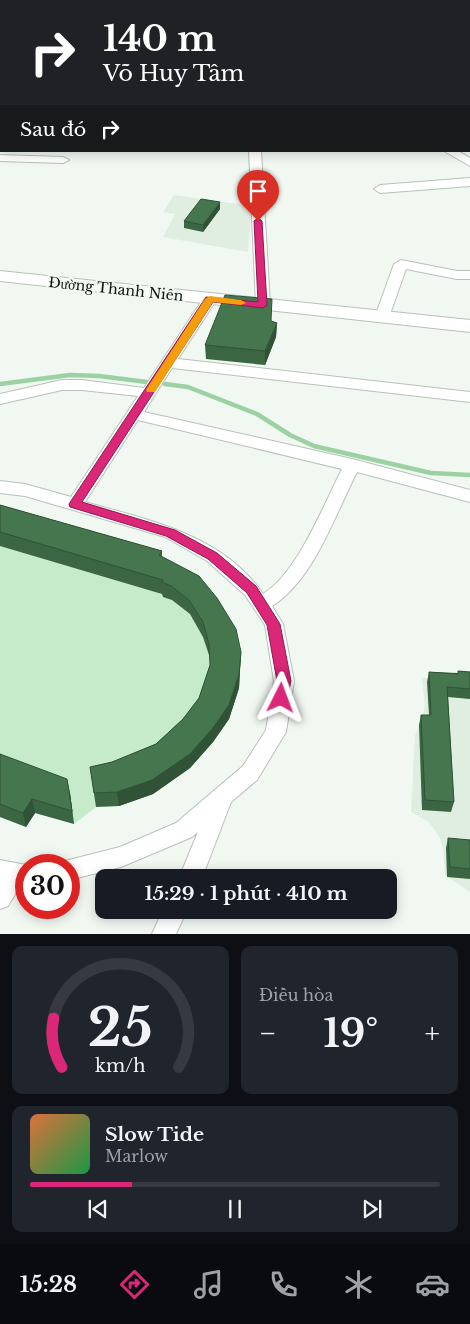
<!DOCTYPE html>
<html lang="vi">
<meta charset="utf-8">
<style>
:root{--surface:#171b24;--page:#20242c;--text:#f1f3f6;--muted:#9ea1a6;--line:#363941;--accent:#db2777}
body{margin:0;font-family:"Libre Baskerville",serif;background:var(--page);color:var(--text);height:100vh;display:flex;flex-direction:column;font-size:19px;white-space:nowrap}
*{box-sizing:border-box;margin:0}
p{font-size:16px;color:var(--muted)}
.icon{flex:none;width:28px;height:28px;fill:none;stroke:currentColor;stroke-width:2;stroke-linecap:round;stroke-linejoin:round}
.map{position:relative;height:934px;overflow:hidden}
.sheet{display:flex;flex-direction:column;gap:12px;padding:12px;background:#0d0f14;flex:1}
.sheet>*{flex:none}
.top-card{position:absolute;left:0px;top:0px;width:470px;height:152px;box-shadow:0 2px 12px #0003;background:#202124;color:#fff;overflow:hidden}
.speed{position:absolute;left:15px;top:854px;display:flex;gap:10px;font-size:25px;font-weight:700;text-align:center}
.speed>*{display:grid;place-content:center;width:65px;height:65px;border-radius:50%;background:var(--surface);box-shadow:0 2px 12px #0003;line-height:1}
.speed .limit{border:8px solid #d22;background:#fff;color:#111}
.pin{position:absolute;display:grid;place-items:center;width:42px;height:42px;color:#fff;margin:-51px -21px;border-radius:50% 50% 50% 0;rotate:-45deg;box-shadow:0 0 5px #0007}
.pin .icon{rotate:45deg}
.me{position:absolute;width:55px;margin:-28px;rotate:3deg;stroke-linejoin:round;filter:drop-shadow(0 0 4px #0008)}
.turn{display:flex;align-items:center;gap:18px;height:105px;padding:0 20px;font-size:22px}
.turn .icon{width:65px;height:65px;stroke-width:2.5}
.turn b{display:block;font-size:35px;line-height:42px}
.then{display:flex;align-items:center;height:48px;padding:0 20px;background:#0003;gap:10px;font-size:19px}
.big{font-size:38px;font-weight:800;line-height:1.1}
.sheet .card{flex:1;display:flex;flex-direction:column;justify-content:center;gap:8px;min-width:0;padding:0 18px;border-radius:10px;background:var(--page)}
.sheet .dial{align-items:center;gap:0}
.dial svg{height:130px;overflow:visible;fill:none;stroke:var(--line);stroke-width:7;stroke-linecap:round;text-anchor:middle}
.dial text{fill:var(--text);stroke:none}
.song{display:flex;align-items:center;gap:15px}
.cover{width:60px;height:60px;border-radius:8px;background:linear-gradient(135deg,hsl(20 70% 55%),hsl(140 70% 35%))}
.played{height:5px;border-radius:2px;background:linear-gradient(90deg,var(--accent) 25%,var(--line) 25%)}
.keys{display:flex;justify-content:space-around;direction:ltr}
.heat{display:flex;justify-content:space-between;align-items:center;font-size:28px;direction:ltr}
.sheet .tiles{flex:1;display:grid;gap:12px;grid-template-columns:1fr 1fr}
.card:last-child{grid-column:span 2}
.trip{position:absolute;left:95px;top:869px;width:302px;height:50px;border-radius:10px;background:var(--surface);box-shadow:0 2px 12px #0003;font-weight:800;line-height:50px;text-align:center}
.dock{display:flex;height:80px;justify-content:space-around;align-items:center;background:#090b0e;color:var(--muted)}
.dock .icon{width:35px;height:35px}
.dock .active{color:var(--accent)}
.dock b{font-size:22px;color:var(--text)}
.map>svg:first-child{display:block}
.built{fill:#e0ede1}
.green{fill:#c6ebcb}
.lines{fill:none;stroke-linecap:round;stroke-linejoin:round}
.stream{stroke:#9cd1a4;stroke-width:4.5}
.minor-casing{stroke:#b9c0ba;stroke-width:2}
.tertiary-casing{stroke:#b9c0ba;stroke-width:2}
.minor{fill:#fff;fill-rule:evenodd}
.tertiary{fill:#fff;fill-rule:evenodd}
.wall{fill:#3b6543}
.shaded-wall{fill:#305337}
.building{fill:#45764e;stroke:#305337}
.route{fill:#db2777;stroke:#8e194d}
.slow{fill:#f59e0b}
.labels{text-anchor:middle;stroke-width:5;stroke-linejoin:round;paint-order:stroke}
.street-label{font-size:14px;fill:#0f120f;stroke:#f0f8f1}
</style>
<div class="map">
<svg width="470" height="934" viewBox="0 0 470 934">
<rect width="100%" height="100%" fill="#f0f8f1"/>
<path class="built" d="M174,195L252,206L248,252L163,237L175,214L163,212Z
M422,678L470,680V892L445,875L443,848L440,838L429,822L411,812L415,736L425,707Z"/>
<path class="green" d="M0,519L163,565L239,688L229,719L213,742L190,768L153,794L119,806L96,807L74,824L35,813L26,827L0,817Z"/>
<g class="lines">
<path class="stream" d="M0,384L70,375L99,376L147,382
M165,384L188,387L257,414L290,435L314,446L431,473L470,475"/>
<defs>
<path id="minor" d="M101,0H113L114,1H102Z
M163,0H173V1H164Z
M443,0H453V1H444Z
M0,46H1V52H0Z
M249,151H261L270,305L263,309L256,305Z
M444,151H458L470,158V166Z
M0,155L63,157L69,160L63,163L0,161Z
M470,178V186L380,193L374,189L380,185Z
M401,260L457,271H470V279H457L406,269L389,317L382,321L377,320L375,317L394,264Z
M210,295L217,299L178,359L470,392V402L172,368L144,412L352,459L470,490V502L357,472C335,515 313,581 272,606L283,624L294,681L286,732L257,780L231,802L202,878H179L198,832L192,837L121,867L69,880V865H60L61,862L120,847L176,823L243,766L266,730L274,681L265,625L245,595L207,561L165,537L25,496L0,493V481L25,484L71,497L138,396L82,390H62L0,404V394L62,380H82L144,388L205,296ZM138,420L342,469C323,506 298,572 263,594C223,535 149,520 85,502Z
M0,860L26,865V887L20,886L8,906L0,909Z
M163,910H187L176,934H152Z"/>
<path id="tertiary" d="M0,271L470,320V332L0,281Z"/>
</defs>
<use href="#minor" class="minor-casing"/>
<use href="#tertiary" class="tertiary-casing"/>
<use href="#minor" class="minor"/>
<use href="#tertiary" class="tertiary"/>
</g>
<path class="wall" d="M220,209L203,232L184,228V221Z
M271,321L277,323L276,337L265,365L206,359L205,345Z
M0,505L162,551V557L241,652L239,688L229,719L213,742L190,768L153,794L119,806L96,807L90,767L112,762L156,744L183,719L199,698L210,666V658L203,637L190,614L172,600L163,597L162,594L0,546Z
M458,671L470,672V699L448,697L454,802L451,812L422,810L419,725L421,715H429L427,682L429,672L458,673Z
M0,754L70,793L74,824L35,813L26,827L0,817Z
M448,838L470,840V879L447,877L446,848Z"/>
<path class="shaded-wall" d="M220,202V209L203,232V225Z
M277,323L276,337L265,365V351Z
M241,652L239,688L229,719L213,742L190,768L153,794L119,806L117,792L152,780Z
M67,779L70,793L74,824L72,811Z
M32,799L35,813L26,827L23,813Z"/>
<path class="building" d="M201,199L220,202L203,225L184,221Z
M225,295L272,299L271,321L277,323L265,351L205,345Z
M0,505L162,551L159,555L199,576L217,598L236,629L241,652L239,674L229,705L213,728L190,754L152,780L117,792L94,793L90,767L112,762L156,744L183,719L199,698L210,665L209,644L203,622L189,600L171,586L162,582L163,580L0,532Z
M458,671L470,672V689L447,687L454,802L425,800L421,715H431L429,672L458,674Z
M0,754L67,779L72,811L32,799L23,813L0,804Z
M448,838L470,840V869L450,867Z"/>
<path class="route" d="M258,218L262,221L267,305L263,308L213,302L82,502L175,530L217,553L256,586L280,624L291,681L286,702H276L274,698L277,681L267,625L247,593L208,559L166,536L70,507L69,504L206,297L258,302L254,221Z"/>
<path class="slow" d="M210,296L241,300L246,303L241,305L213,302L155,392H147L146,390L205,299Z"/>
<g class="labels">
<g class="street-label">
<text transform="translate(116 289) rotate(6)" y="5">Đường Thanh Niên</text>
</g>
</g>
</svg>
<div class="speed"><div class="limit">30</div></div>
<div class="pin" style="left:258px;top:221px;background:#d93025"><svg class="icon" aria-label="arrive" viewBox="0 0 24 24"><path d="M6 21V4h12l-3 4 3 4H6"/></svg></div>
<svg class="me" style="left:281px;top:698px" viewBox="-20 -20 40 40"><path d="M0-17L14 15 0 8-14 15z" fill="#db2777" stroke="#fff" stroke-width="4"/></svg>
<div class="trip">15:29 · 1 phút · 410 m</div>
<div class="top-card">
<div class="turn"><svg class="icon" aria-label="right" viewBox="0 0 24 24"><path d="M7 20v-9h11M14 6l5 5-5 5"/></svg><div><b>140 m</b>Võ Huy Tâm</div></div>
<div class="then">Sau đó<svg class="icon" aria-label="right" viewBox="0 0 24 24"><path d="M7 20v-9h11M14 6l5 5-5 5"/></svg></div>
</div>
</div>
<section class="sheet">
<div class="tiles">
<div class="card dial"><svg viewBox="0 0 100 80">
<path d="M14 69A42 42 0 1 1 86 69"/>
<path d="M14 69A42 42 0 0 1 9 39" stroke="#db2777"/>
<text x="50" y="56" font-size="32" font-weight="700">25</text>
<text x="50" y="72" font-size="11">km/h</text>
</svg></div>
<div class="card"><p>Điều hòa</p>
<div class="heat"><a>−</a><b class="big">19°</b><a>+</a></div>
</div>
<div class="card">
<div class="song"><i class="cover"></i><div><b>Slow Tide</b><p>Marlow</p></div></div>
<div class="played"></div>
<div class="keys"><svg class="icon" aria-label="previous" viewBox="0 0 24 24"><path d="M18 5L8 12l10 7zM5 5v14"/></svg><svg class="icon" aria-label="pause" viewBox="0 0 24 24"><path d="M8 5v14M16 5v14"/></svg><svg class="icon" aria-label="next" viewBox="0 0 24 24"><path d="M6 5l10 7-10 7zM19 5v14"/></svg></div>
</div>
</div>
</section>
<nav class="dock">
<b>15:28</b>
<svg class="icon active" aria-label="directions" viewBox="0 0 24 24"><path d="M12 3l9 9-9 9-9-9zM9 14v-3h6M13 9l2 2-2 2"/></svg>
<svg class="icon" aria-label="music" viewBox="0 0 24 24"><path d="M9 18V5l10-2v13"/><circle cx="6" cy="18" r="3"/><circle cx="16" cy="16" r="3"/></svg>
<svg class="icon" aria-label="phone" viewBox="0 0 24 24"><path d="M5 4h4l2 5-3 2q2 4 5 5l2-3 5 2v4C11 20 4 13 5 4z"/></svg>
<svg class="icon" aria-label="climate" viewBox="0 0 24 24"><path d="M12 3v18M4 7l16 10M4 17L20 7"/></svg>
<svg class="icon" aria-label="car" viewBox="0 0 24 24"><path d="M5 17H2v-5l4-1 3-4h7l3 4 3 1v5h-3M9 17h6M6 11h13"/><circle cx="7" cy="17" r="2"/><circle cx="17" cy="17" r="2"/></svg>
</nav>
